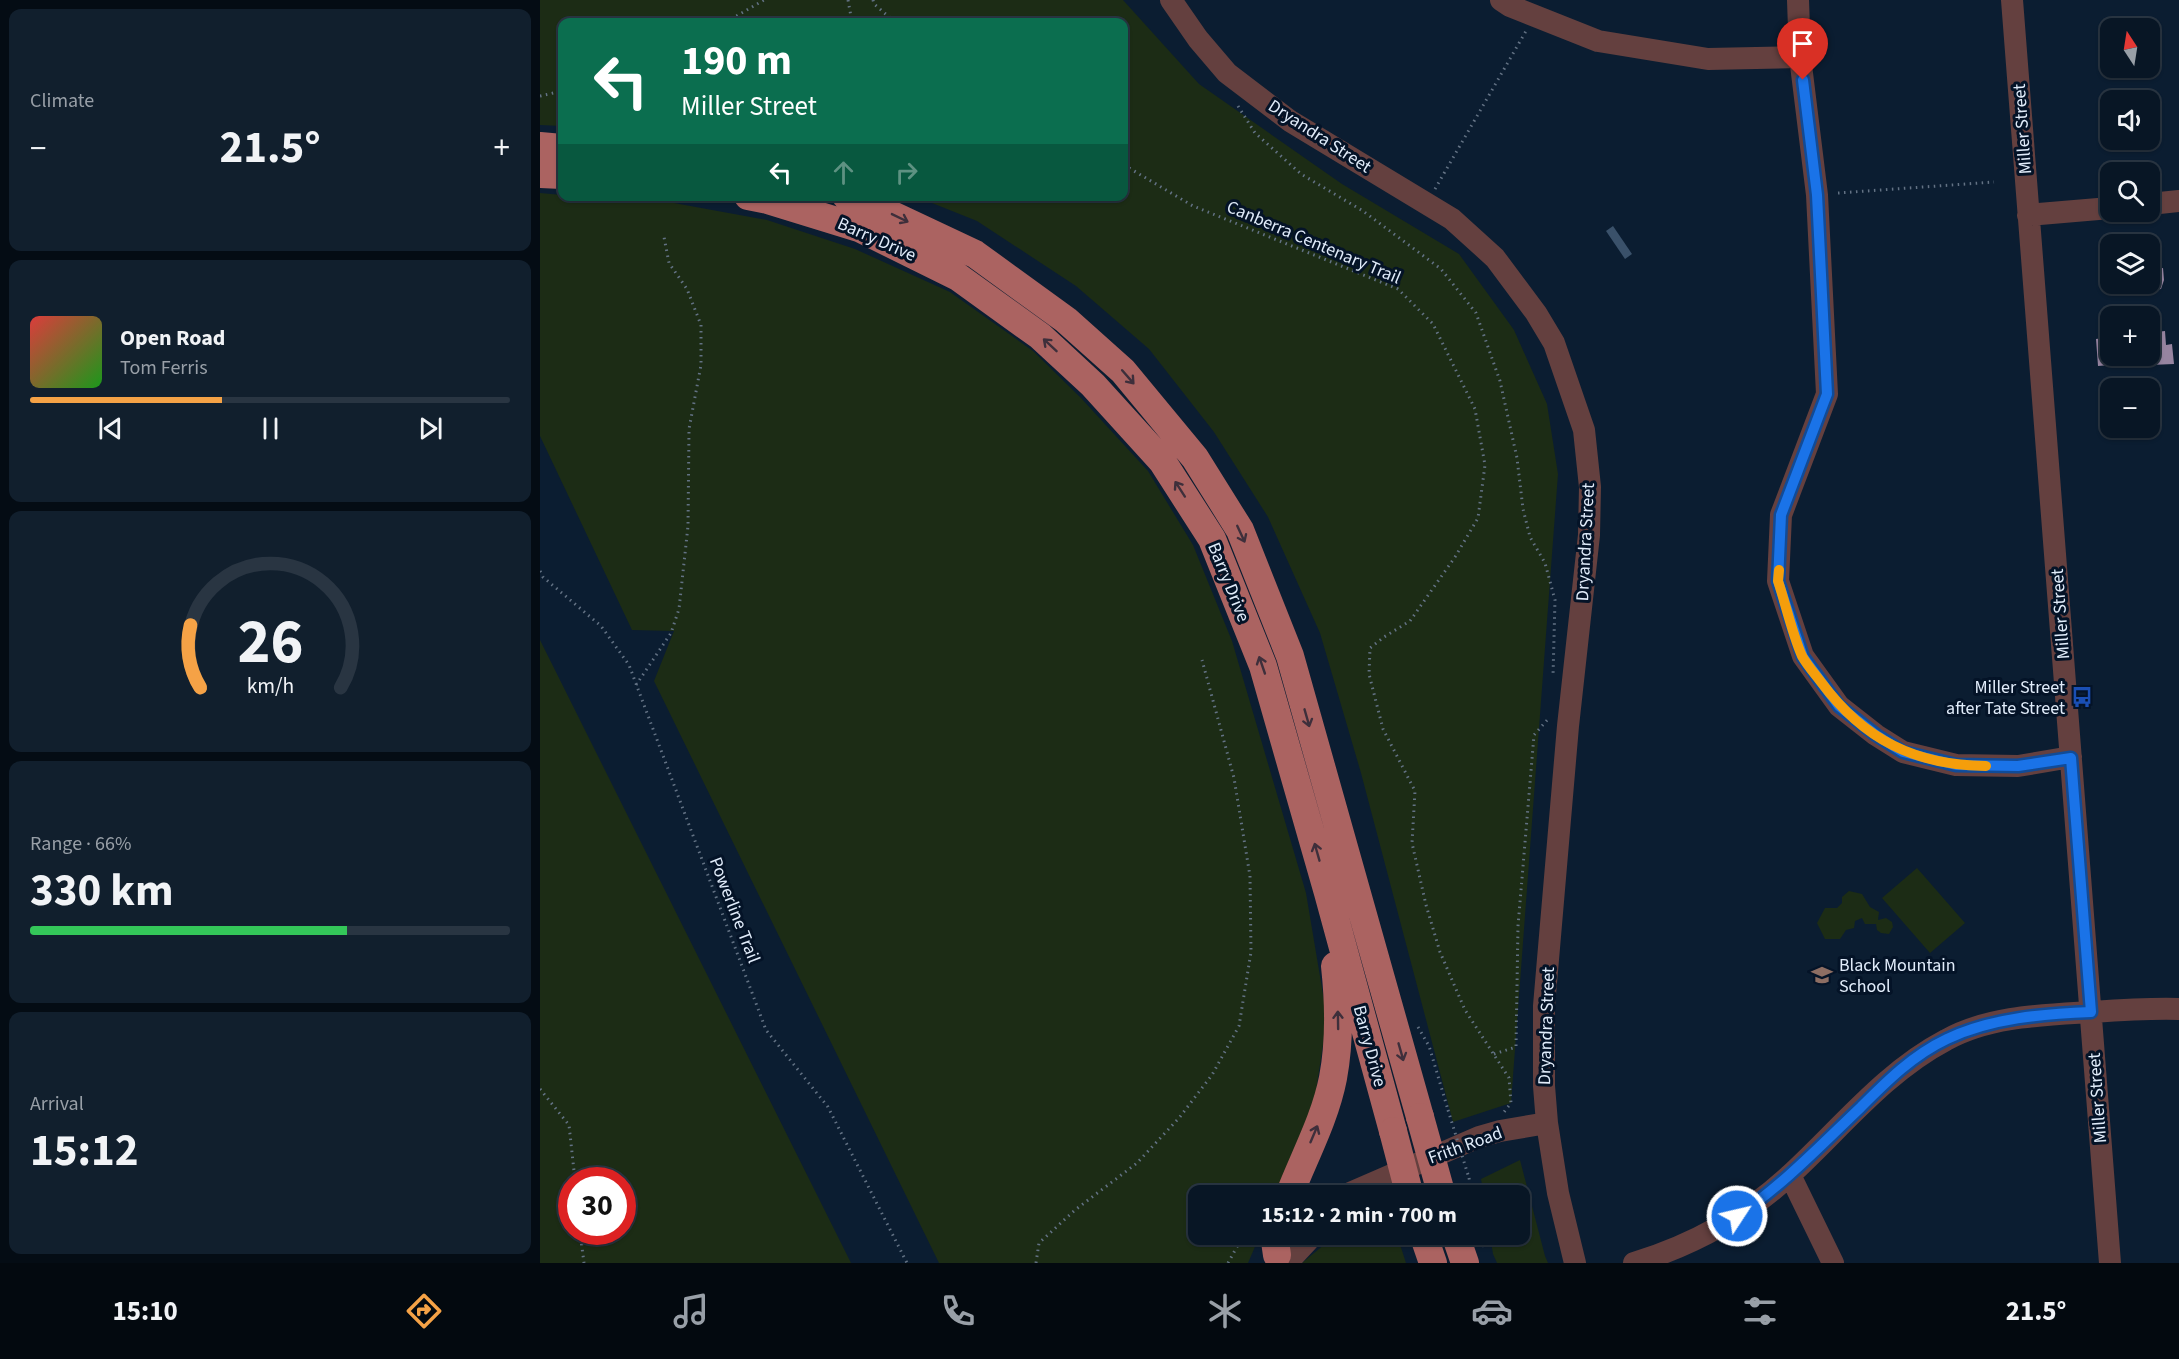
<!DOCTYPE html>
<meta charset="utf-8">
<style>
:root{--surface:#081625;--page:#111f2d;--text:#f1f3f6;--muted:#989fa7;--line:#293542;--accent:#f5a246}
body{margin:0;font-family:"Source Sans 3",sans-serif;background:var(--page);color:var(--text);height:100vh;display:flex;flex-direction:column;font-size:22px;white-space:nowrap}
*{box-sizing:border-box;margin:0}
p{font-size:20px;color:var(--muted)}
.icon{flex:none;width:33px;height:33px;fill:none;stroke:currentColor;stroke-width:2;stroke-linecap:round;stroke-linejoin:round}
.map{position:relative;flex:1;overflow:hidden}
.drawer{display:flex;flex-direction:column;gap:9px;padding:9px;background:#040c14;width:540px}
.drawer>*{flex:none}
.guide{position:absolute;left:18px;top:18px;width:570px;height:183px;border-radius:12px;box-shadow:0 2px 4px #0004,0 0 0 2px var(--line);background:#0b6e4f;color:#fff;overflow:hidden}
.needle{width:39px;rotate:348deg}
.fabs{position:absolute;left:1560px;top:18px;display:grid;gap:12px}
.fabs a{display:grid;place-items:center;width:60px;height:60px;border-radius:12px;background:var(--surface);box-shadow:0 2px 4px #0004,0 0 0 2px var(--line);font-size:30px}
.speed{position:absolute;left:18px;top:1167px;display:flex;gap:12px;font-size:30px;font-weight:700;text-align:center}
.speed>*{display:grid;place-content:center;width:78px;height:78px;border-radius:50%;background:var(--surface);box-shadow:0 2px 4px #0004,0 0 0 2px var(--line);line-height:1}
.speed .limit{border:9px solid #d22;background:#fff;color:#111}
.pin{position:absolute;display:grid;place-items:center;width:51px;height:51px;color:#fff;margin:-62px -26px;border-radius:50% 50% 50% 0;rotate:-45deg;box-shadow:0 0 6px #0007}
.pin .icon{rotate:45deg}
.me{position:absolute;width:66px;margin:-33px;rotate:55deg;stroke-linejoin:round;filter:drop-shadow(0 0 4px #0008)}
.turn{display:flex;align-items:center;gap:21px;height:126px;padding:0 24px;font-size:27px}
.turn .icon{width:78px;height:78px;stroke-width:2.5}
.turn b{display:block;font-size:42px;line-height:51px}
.lanes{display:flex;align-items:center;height:57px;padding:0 24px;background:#0003;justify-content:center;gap:30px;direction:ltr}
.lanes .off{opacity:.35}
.big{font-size:45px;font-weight:700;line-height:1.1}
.drawer .card{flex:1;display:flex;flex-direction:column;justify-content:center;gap:9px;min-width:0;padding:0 21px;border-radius:12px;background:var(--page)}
.drawer .dial{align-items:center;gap:0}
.dial svg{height:156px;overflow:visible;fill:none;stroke:var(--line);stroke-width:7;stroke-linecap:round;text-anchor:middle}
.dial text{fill:var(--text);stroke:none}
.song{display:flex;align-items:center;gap:18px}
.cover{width:72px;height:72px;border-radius:9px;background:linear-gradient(135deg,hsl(0 70% 55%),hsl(120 70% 35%))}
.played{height:6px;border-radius:3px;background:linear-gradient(90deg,var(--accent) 40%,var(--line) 40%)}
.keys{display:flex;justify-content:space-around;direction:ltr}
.heat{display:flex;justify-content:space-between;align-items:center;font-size:33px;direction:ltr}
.charge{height:9px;border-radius:4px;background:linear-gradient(90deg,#34c759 66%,var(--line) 0)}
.trip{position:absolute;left:648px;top:1185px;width:342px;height:60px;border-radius:12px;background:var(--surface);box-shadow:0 2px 4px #0004,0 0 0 2px var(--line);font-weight:700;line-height:60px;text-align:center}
.menu{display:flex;height:96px;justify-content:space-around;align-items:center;background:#03090f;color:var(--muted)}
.menu .icon{width:42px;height:42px}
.menu .on{color:var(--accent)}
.menu b{font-size:27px;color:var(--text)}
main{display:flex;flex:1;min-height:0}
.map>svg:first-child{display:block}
.green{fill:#1c2c15;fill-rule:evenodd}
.water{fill:#3a516a}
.building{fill:#9684a0}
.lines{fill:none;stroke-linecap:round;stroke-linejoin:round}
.path{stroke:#637284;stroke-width:3;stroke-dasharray:1.5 4.5;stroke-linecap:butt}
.minor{stroke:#64403f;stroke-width:22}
.major{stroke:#ab6361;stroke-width:28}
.path-bridge{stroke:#637284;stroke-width:3;stroke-dasharray:1.5 4.5;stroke-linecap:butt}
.major-bridge{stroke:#ab6361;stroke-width:28}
.oneway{stroke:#3e2f3b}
.route-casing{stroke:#114b97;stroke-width:15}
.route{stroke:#1a73e8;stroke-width:10}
.slow{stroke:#f59e0b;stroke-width:10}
.labels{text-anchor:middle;stroke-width:6;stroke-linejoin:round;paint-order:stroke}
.street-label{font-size:18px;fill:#e1ecfa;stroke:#041327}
.poi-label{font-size:18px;fill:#e1ecfa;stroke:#041327;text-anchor:end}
</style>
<main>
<section class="drawer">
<div class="card"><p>Climate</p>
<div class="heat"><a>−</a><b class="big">21.5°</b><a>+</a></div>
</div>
<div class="card">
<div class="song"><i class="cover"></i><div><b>Open Road</b><p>Tom Ferris</p></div></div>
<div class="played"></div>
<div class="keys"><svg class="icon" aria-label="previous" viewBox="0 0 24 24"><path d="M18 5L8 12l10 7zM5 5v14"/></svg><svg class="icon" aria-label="pause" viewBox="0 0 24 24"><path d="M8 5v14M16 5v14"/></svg><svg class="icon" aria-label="next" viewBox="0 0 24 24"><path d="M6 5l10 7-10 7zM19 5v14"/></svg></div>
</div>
<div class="card dial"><svg viewBox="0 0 100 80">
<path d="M14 69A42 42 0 1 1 86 69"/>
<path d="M14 69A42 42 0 0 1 9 37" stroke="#f5a246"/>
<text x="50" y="56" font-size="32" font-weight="700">26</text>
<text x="50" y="72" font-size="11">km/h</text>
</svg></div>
<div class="card"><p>Range · 66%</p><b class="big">330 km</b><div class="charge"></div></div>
<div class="card"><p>Arrival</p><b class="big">15:12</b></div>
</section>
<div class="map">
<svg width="1639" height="1263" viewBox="0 0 1639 1263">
<rect width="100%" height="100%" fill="#0b1d31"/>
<path class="green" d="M0,0H583L659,84L802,184L919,254L974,330L1007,404L1018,474L971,1103L913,1122L821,773L780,633L728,517L674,432L609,349L536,286L437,221L377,197L584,196V22H22V126L0,125Z
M0,193L22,195V196L134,203L227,220L315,249L410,292L493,351L541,398L608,471L653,545L692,641L766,893L787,1018L773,1111L737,1195L658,1196V1234L720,1235L708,1263H399L114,681L134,631L92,630L0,436Z
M0,640L311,1263H0ZM32,1180H82V1232H32Z
M1377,868L1425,923L1390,953L1342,898Z
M1309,891L1322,894L1330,907L1339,912L1338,920L1346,918L1352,922L1353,927L1349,934L1341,933L1337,930L1336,924H1325L1322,918L1315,921L1314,928L1306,930L1300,939H1285L1277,923L1285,908H1297L1302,903V897Z
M980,1160L1005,1256L1008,1263H957L953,1254L950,1235L980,1234V1196L944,1195L941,1179Z
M797,1234L857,1235L866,1263H762Z"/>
<path class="water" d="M1073,226L1092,254L1085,259L1066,231Z"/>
<path class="building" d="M1623,268L1624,280L1621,289L1610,291V270Z
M1625,331L1626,345L1632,344L1634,364L1610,365V335H1613L1616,332Z
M1570,337V365L1558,366L1556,339Z"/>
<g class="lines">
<path class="path" d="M308,0L312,22
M333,0L334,4L355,22
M186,22L224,0
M0,96L22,91
M698,106L715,133L761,174L823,211L901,269L936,313L960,381L977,458L983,509L990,537L1005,563L1015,600L1013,676
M584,165L653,206L858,289L893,324L935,409L945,465L938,518L915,557L870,621L844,637L830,648L829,674L843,729L875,791L872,843L886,905L900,952L925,1010L969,1078L971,1103L964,1112
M895,189L986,31
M1298,193L1454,182
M0,571L3,577L61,626L89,665L226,1030L288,1107L367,1263
M96,685L131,633L139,609L148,526L149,429L161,365V325L147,289L129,263L124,237
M878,1027L889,1046L908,1110
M954,1054L976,1047L978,926L994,735L1009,718
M0,1089L29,1125L35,1180
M929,1178L933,1196
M40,1232L44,1263
M941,1234L944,1247
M496,1263L499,1243L535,1210L597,1163L639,1118L672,1075L699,1026L711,952L710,876L694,778L662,660
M688,1263L704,1234"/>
<path class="minor" d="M631,0L658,39L687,73L750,121L912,219L955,258L996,313L1014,343L1044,430L1050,487L1049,535L1028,726L1004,1006V1086L1007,1123L1018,1193L1035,1263
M961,0L970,6L1058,41L1168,59L1260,57
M1258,0L1260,57L1277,195L1287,394L1241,515L1238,581L1263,656L1299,706L1336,735L1363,752L1416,765L1478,766L1531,757
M1472,0L1570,1263
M1610,204L1639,201
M1488,215L1570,208
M1250,1175L1293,1263
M803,1196L939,1137L960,1131L1007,1123
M747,1263L774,1234
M1094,1263C1153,1245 1206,1216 1251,1174C1301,1128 1345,1072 1406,1040C1449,1016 1504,1015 1552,1012C1581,1010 1610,1008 1639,1009"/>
<path class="major" d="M0,146L22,148
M0,174L22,175
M208,196L228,200L319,228L418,277L500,336L553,385L622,461L672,539L723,666L788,893L853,1131
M306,196L333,206L435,254L526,320L583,371L655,458L700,530L750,656L880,1117
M749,1196C764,1157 785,1119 793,1078C800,1041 799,1003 795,966
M734,1234L737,1255
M883,1234L893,1263
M915,1234L925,1263"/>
<path class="path-bridge" d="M908,1110L929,1178"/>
<path class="major-bridge" d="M880,1117L902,1196
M853,1131L870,1196"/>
</g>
<defs><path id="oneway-shaft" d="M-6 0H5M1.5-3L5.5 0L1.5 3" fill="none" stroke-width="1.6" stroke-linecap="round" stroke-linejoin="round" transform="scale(1.5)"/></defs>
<g class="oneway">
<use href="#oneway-shaft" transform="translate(360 218) rotate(26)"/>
<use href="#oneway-shaft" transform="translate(510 345) rotate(-137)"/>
<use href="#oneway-shaft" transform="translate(588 377) rotate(49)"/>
<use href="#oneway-shaft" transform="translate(640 489) rotate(-123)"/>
<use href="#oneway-shaft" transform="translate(701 534) rotate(65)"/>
<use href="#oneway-shaft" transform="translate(722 665) rotate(-109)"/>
<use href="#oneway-shaft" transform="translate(767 718) rotate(74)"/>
<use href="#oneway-shaft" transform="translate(777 852) rotate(-106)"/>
<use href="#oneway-shaft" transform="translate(798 1020) rotate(-91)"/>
<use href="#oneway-shaft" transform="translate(861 1052) rotate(74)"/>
<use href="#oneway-shaft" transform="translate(774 1134) rotate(-67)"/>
</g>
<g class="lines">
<defs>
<path id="route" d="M1197,1216C1243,1185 1281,1145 1321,1107C1347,1081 1373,1055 1407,1039C1451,1018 1503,1014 1551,1012L1531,758L1478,766L1416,765L1363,752L1336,735L1299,706L1263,657L1238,581L1241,515L1287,394L1277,195L1263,80"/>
</defs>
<use href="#route" class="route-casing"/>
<use href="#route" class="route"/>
<path class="slow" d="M1239,570L1238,581C1246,605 1252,633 1262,656C1267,665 1275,674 1281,682C1324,740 1375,765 1446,766"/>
</g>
<defs>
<symbol id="bus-bare" viewBox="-9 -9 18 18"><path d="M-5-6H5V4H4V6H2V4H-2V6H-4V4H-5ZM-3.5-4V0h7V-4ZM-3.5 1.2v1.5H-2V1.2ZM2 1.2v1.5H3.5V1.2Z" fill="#1a4fb4" stroke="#041327" stroke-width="2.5" paint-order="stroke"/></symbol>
<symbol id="school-bare" viewBox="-9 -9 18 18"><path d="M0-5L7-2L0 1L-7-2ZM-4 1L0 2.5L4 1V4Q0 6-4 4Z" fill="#8d6e63" stroke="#041327" stroke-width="2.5" paint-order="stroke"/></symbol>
</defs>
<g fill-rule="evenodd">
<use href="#bus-bare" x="1527" y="682" width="30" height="30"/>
<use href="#school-bare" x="1267" y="960" width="30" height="30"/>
</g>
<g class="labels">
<g class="street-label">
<text transform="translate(1482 129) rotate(-94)" y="6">Miller Street</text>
<text transform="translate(780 136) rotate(33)" y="6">Dryandra Street</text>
<text transform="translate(337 239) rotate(24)" y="6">Barry Drive</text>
<text transform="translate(774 242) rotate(23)" y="6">Canberra Centenary Trail</text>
<text transform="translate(1045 542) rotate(-87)" y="6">Dryandra Street</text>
<text transform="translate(689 582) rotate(68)" y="6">Barry Drive</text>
<text transform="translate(1520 614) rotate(-94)" y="6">Miller Street</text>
<text transform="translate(195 910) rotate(69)" y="6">Powerline Trail</text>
<text transform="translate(1006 1026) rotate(-88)" y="6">Dryandra Street</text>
<text transform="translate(830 1046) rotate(75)" y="6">Barry Drive</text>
<text transform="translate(1557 1098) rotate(-94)" y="6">Miller Street</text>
<text transform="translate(925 1145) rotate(-20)" y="6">Frith Road</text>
</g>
<g class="poi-label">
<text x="1525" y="693">Miller Street<tspan x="1525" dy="21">after Tate Street</tspan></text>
<text x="1299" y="971" text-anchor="start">Black Mountain<tspan x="1299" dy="21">School</tspan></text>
</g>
</g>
</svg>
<div class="fabs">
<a><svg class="needle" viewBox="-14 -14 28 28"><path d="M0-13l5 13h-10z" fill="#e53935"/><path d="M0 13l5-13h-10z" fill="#989fa7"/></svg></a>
<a><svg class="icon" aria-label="sound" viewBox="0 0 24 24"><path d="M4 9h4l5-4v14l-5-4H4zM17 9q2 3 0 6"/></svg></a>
<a><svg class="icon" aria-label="search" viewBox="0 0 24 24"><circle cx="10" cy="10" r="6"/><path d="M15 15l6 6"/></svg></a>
<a><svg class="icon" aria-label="layers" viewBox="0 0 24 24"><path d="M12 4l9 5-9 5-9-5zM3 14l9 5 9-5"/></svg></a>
<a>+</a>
<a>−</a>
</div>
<div class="speed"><div class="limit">30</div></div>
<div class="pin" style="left:1263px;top:80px;background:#d93025"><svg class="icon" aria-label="arrive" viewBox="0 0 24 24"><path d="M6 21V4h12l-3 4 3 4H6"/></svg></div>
<svg class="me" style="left:1197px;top:1216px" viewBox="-20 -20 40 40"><circle r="17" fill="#1a73e8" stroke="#fff" stroke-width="3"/><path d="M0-11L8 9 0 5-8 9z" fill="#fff"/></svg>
<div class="trip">15:12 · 2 min · 700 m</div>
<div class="guide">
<div class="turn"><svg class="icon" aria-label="left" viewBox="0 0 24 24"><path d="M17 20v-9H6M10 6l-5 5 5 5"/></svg><div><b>190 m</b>Miller Street</div></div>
<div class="lanes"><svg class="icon" aria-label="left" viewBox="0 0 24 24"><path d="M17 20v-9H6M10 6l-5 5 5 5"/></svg><svg class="icon off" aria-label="ahead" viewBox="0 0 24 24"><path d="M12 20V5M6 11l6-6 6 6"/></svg><svg class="icon off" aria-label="right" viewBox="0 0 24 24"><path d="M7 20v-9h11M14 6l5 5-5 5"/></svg></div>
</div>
</div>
</main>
<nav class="menu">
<b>15:10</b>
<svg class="icon on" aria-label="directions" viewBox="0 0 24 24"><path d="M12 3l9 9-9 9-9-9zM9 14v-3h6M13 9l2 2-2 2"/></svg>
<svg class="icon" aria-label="music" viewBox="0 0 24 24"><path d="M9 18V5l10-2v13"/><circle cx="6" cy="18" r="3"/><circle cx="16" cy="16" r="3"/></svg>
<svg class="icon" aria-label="phone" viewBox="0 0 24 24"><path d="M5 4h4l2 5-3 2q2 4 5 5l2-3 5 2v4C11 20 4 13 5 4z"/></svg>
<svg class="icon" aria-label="climate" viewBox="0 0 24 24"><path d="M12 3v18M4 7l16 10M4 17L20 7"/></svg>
<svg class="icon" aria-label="car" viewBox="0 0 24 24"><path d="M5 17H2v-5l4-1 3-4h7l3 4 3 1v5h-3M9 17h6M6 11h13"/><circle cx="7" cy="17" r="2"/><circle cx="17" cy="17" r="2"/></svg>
<svg class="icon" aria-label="filters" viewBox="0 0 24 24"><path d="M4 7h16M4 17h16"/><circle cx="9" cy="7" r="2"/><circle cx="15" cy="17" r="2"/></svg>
<b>21.5°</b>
</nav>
